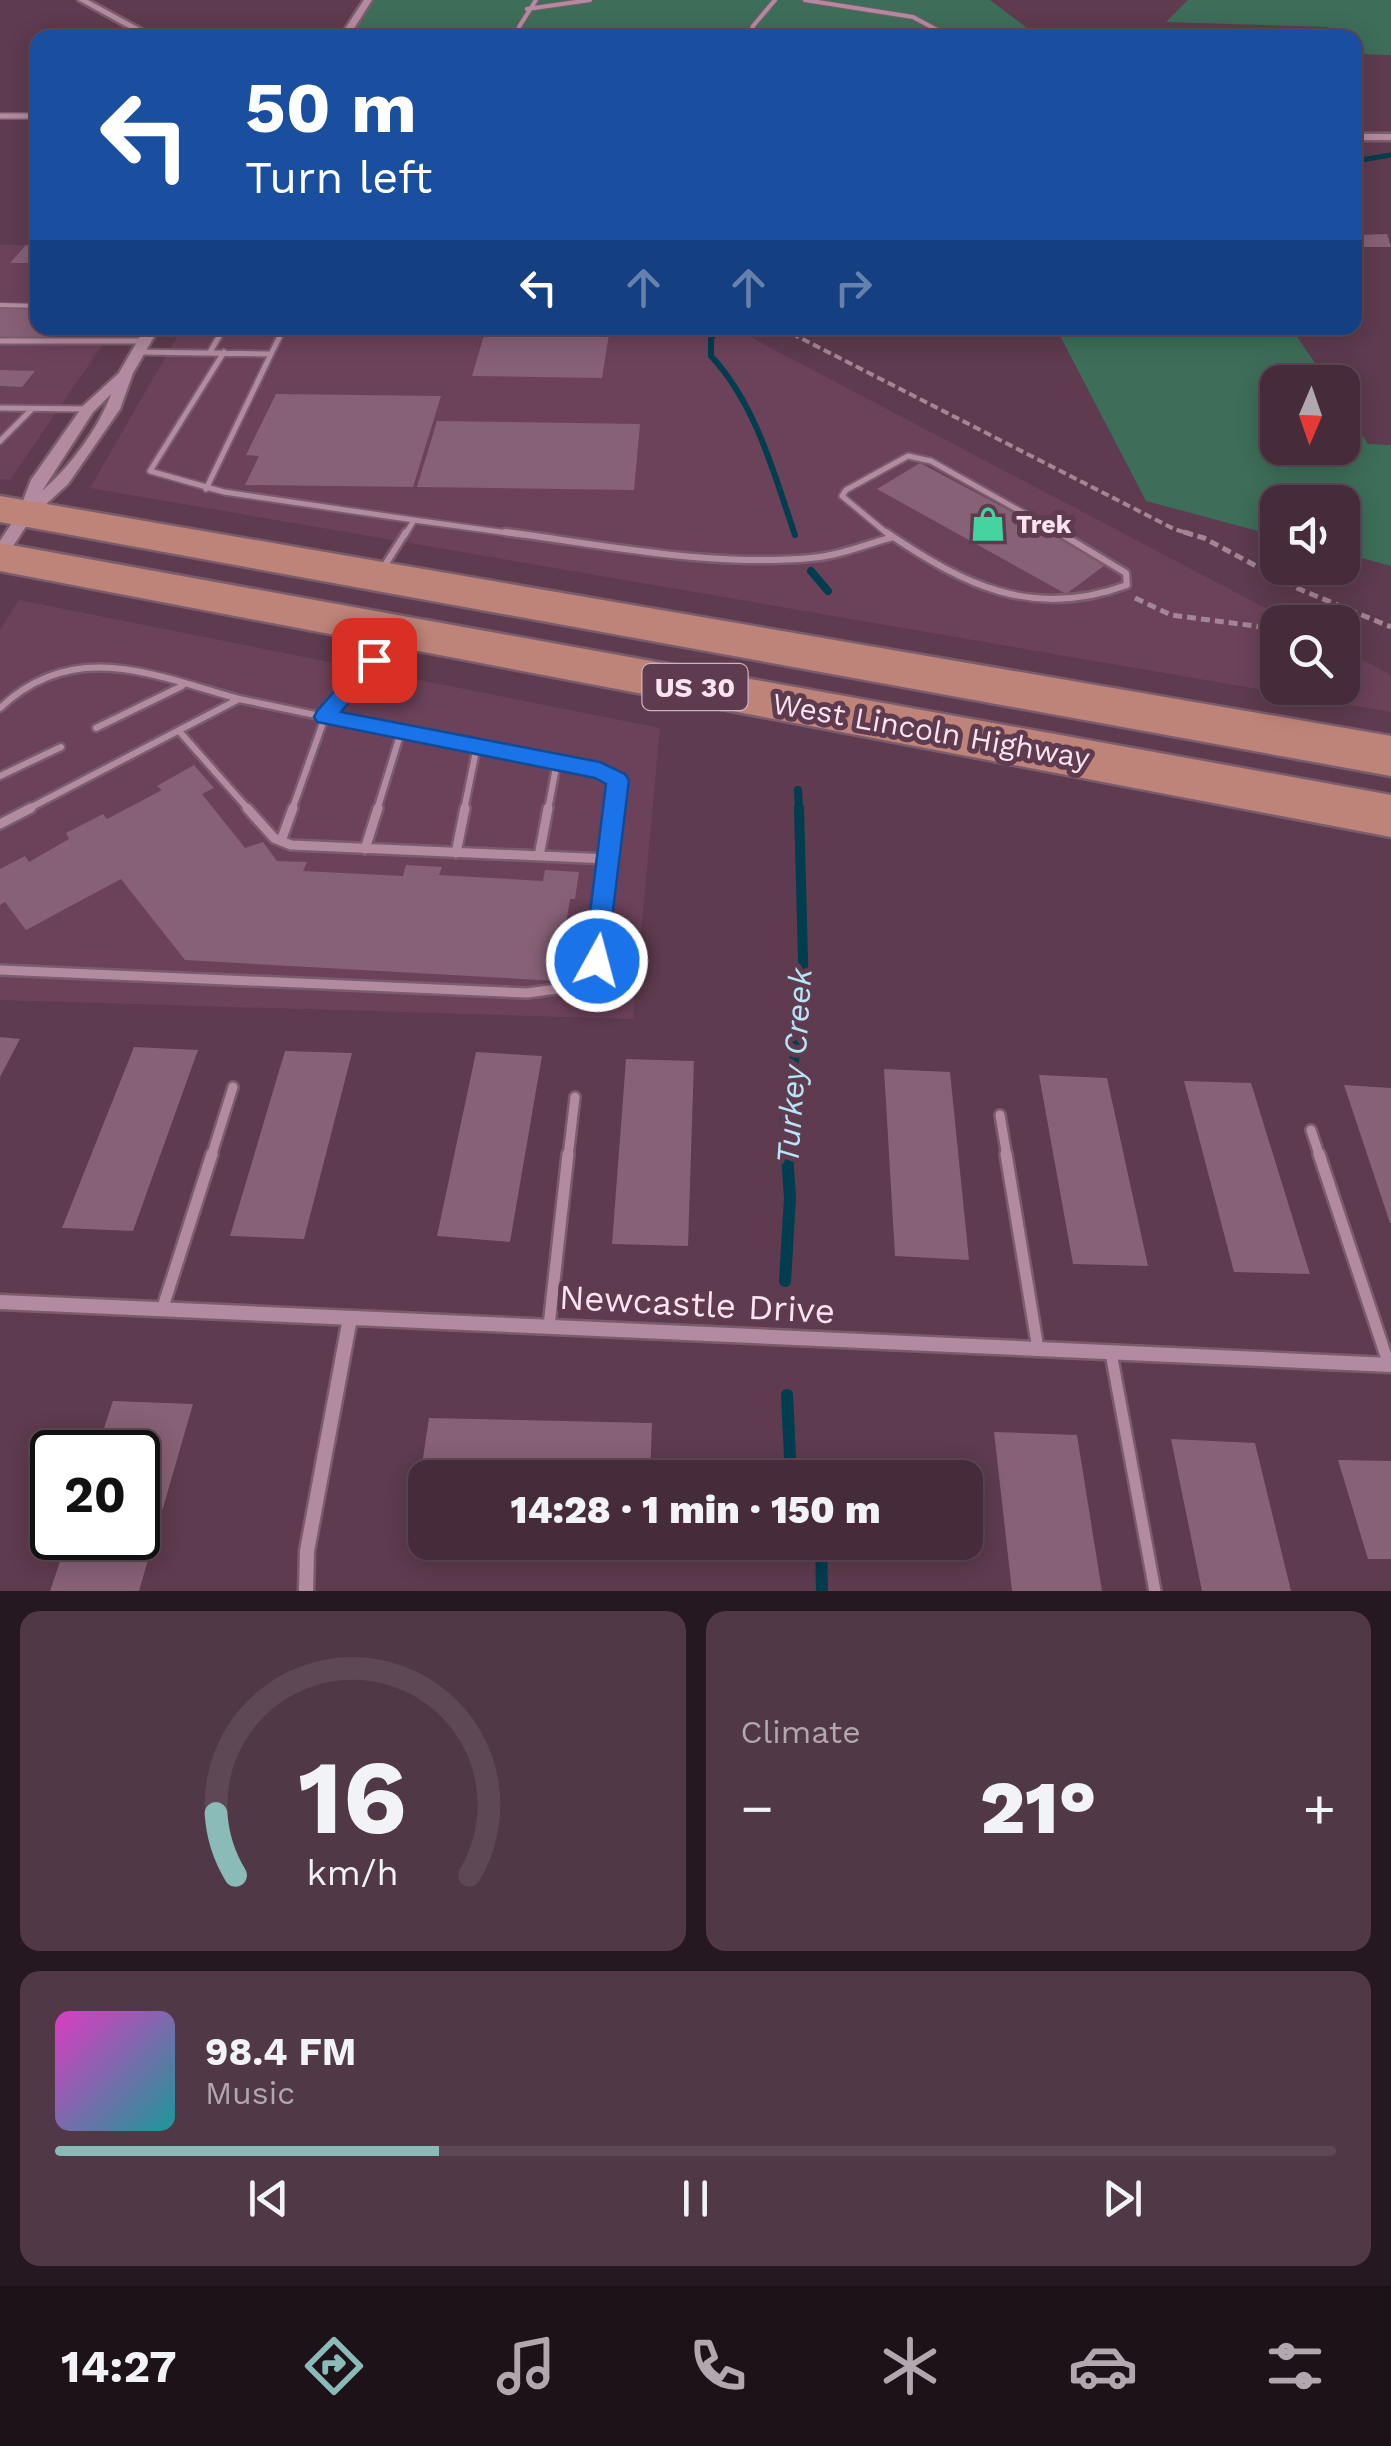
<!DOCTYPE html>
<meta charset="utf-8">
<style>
:root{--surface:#462c3b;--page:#503846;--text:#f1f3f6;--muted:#b0a7af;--line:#5e4855;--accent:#8bbbb9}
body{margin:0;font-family:"Work Sans",sans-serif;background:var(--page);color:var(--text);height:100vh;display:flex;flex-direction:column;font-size:38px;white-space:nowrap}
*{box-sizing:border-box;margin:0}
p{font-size:32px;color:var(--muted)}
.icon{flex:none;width:55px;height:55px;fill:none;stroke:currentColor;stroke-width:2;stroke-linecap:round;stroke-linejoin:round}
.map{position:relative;height:1591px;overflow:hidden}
.drawer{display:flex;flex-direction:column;gap:20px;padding:20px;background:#261820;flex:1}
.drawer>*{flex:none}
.banner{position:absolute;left:30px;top:30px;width:1332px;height:305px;border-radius:20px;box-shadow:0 5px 25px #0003,0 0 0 2px var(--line);background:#1a4fa0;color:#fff;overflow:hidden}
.needle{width:65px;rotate:182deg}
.fabs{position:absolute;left:1260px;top:365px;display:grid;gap:20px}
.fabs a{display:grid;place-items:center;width:100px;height:100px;border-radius:20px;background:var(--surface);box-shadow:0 5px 25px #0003,0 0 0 2px var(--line);font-size:50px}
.speed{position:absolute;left:30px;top:1430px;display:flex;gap:20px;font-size:50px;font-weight:700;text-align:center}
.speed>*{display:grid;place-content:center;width:130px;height:130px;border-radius:50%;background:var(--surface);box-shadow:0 5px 25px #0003,0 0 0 2px var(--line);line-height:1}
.speed .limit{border:5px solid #111;border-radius:15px;background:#fff;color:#111}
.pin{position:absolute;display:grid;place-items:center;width:85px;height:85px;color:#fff;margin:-42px;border-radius:20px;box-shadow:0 5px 15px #0006}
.me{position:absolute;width:110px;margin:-55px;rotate:7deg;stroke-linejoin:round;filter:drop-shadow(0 0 8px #0008)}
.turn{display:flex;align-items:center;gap:35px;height:210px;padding:0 50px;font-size:45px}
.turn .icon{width:130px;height:130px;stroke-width:2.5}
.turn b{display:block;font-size:70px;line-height:85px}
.lanes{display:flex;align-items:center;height:95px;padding:0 50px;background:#0003;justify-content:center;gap:50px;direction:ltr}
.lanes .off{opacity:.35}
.big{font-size:75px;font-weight:800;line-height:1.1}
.drawer .card{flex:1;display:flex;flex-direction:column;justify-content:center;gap:15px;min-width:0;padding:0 35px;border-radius:20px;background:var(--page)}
.drawer .dial{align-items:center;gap:0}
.dial svg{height:260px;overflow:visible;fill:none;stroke:var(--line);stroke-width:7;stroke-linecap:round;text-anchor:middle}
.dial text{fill:var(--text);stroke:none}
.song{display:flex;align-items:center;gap:30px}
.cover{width:120px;height:120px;border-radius:15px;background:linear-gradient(135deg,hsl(310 70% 55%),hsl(180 70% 35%))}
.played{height:10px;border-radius:5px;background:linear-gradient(90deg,var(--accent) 30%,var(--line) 30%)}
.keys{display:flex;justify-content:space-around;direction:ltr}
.heat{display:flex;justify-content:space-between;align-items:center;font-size:55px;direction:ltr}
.drawer .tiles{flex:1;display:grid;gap:20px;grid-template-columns:1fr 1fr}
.card:last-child{grid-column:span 2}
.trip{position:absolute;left:408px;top:1460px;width:575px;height:100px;border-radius:20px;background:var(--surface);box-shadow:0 5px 25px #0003,0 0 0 2px var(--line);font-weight:800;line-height:100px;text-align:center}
.tabs{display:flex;height:160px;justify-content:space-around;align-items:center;background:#1c1218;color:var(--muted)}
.tabs .icon{width:70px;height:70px}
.tabs .selected{color:var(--accent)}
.tabs b{font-size:45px;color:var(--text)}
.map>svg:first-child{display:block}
.built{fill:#6c425a}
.green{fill:#3d6e59}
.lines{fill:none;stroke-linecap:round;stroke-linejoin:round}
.stream-far4{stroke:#003d4f;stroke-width:5}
.stream-far3{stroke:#003d4f;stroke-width:6}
.stream-far2{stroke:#003d4f;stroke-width:8}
.stream-far1{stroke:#003d4f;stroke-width:10}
.stream{stroke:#003d4f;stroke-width:12}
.building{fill:#876176}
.lane-far4-casing{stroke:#7a5c6c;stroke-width:6}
.lane-far3-casing{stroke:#7a5c6c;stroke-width:9}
.lane-far2-casing{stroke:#7a5c6c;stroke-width:11}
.lane-far1-casing{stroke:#7a5c6c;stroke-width:14}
.lane-casing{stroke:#7a5c6c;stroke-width:16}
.street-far1-casing{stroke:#7a5c6c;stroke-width:8}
.street-casing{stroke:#7a5c6c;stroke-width:19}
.secondary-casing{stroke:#7a5c6c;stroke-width:5}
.primary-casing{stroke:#7a5c6c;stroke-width:5}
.path-far1{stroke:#a38595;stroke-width:4;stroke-dasharray:8 4;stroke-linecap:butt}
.path{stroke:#a38595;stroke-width:5;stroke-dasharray:9 5;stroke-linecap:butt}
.lane-far4{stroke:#b38ba1;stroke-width:4}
.lane-far3{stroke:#b38ba1;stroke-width:5}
.lane-far2{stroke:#b38ba1;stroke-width:6}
.lane-far1{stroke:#b38ba1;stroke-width:9}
.lane{stroke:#b38ba1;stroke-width:11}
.street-far1{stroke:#b38ba1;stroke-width:5}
.street{stroke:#b38ba1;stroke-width:14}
.secondary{fill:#b38ba1;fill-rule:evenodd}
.primary{fill:#bf8479;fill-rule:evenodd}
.route{fill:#1a73e8;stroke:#114b97;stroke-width:2.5}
.labels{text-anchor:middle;stroke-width:10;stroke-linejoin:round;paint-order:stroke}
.far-poi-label{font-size:25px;font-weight:bold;fill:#fbe4f0;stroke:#5e3b4f;text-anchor:start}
.shield{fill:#5e3b4f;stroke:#ccb1c0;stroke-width:2.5}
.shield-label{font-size:28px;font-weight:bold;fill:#fbe4f0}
.street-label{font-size:30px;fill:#fbe4f0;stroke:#5e3b4f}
.water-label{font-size:32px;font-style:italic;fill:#b7e5f8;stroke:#5e3b4f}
.near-street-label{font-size:35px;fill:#fbe4f0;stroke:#5e3b4f}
</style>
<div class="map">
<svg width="1391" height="1591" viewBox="0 0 1391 1591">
<rect width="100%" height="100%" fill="#5e3b4f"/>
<path class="built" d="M0,245H37L38,328H114L10,480L0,479Z
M182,328H733L1292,622H1278V688H1342L1343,649L1391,675V712L90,488Z
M19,600L660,728L633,1019L0,1000V630Z"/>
<path class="green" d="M374,0H990L1039,37L349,38Z
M1188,0H1391V55L1355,54V38L1338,37L1327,27L1166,22Z
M1056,328H1291L1328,382H1278V448H1342L1343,405L1368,444L1391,445V566L1343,553L1342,502H1278L1277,536L1146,501Z"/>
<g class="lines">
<path class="stream-far4" d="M1355,161L1391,155"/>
<path class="stream-far3" d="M718,328L711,339V356C756,404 774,474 795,535"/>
<path class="stream-far2" d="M811,571L828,591
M798,790L799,810"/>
<path class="stream-far1" d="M787,1157L785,1117L804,997L799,808"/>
<path class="stream" d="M785,1281L790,1198L787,1154
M787,1395L791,1478
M821,1542L822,1591"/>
</g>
<path class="building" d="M1387,234L1391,247H1355V235Z
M26,245L38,246L36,263H10Z
M0,307L38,308V328H95L87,338L0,337Z
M316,328H435L432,336L313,334Z
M486,328H610L602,378L472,376Z
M0,370L35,371L22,387L0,386Z
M276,394L441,396L413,487L245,485L259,456L246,455Z
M437,421L640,424L634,490L417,487Z
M920,463L1108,563L1066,594L877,489Z
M194,765L214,788L202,794L245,848L263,842L277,861L307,862L303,871L403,876L406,865L442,867L439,875L543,881L545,870L579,872L575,899H570L557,981L185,960L121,879L26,930L5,902L0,905V869L25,856L29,862L69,839L66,833L103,814L107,819L162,790L157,786Z
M0,1037L20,1039L0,1077Z
M134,1047L198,1050L133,1231L62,1228Z
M285,1051L352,1053L304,1239L230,1236Z
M476,1052L542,1056L510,1242L437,1236Z
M626,1059L694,1061L688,1246L612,1244Z
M884,1069L950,1072L969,1260L895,1256Z
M1039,1075L1107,1078L1148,1266L1073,1264Z
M1184,1081L1251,1083L1310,1274L1234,1272Z
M1344,1085L1391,1088V1223H1390Z
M113,1401L193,1404L139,1591H50L68,1538H138V1452H96Z
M429,1418L652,1423L650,1478H425V1512H415Z
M994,1432L1077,1435L1102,1591H1012Z
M1171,1439L1255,1443L1291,1591H1202Z
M1338,1460L1391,1461V1559H1368Z"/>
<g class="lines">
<defs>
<path id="lane-far4" d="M805,0L913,17L952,38
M527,9L590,0
M522,38L519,27L536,0
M749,38L753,26L775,0
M0,305L38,306"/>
<path id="lane-far3" d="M0,341H143
M138,352L271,354L284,328
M210,352L224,328
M224,352L150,471L224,492L414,520L405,535
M0,408L88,409
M0,441L32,409
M206,489L271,354
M414,520L523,535
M889,535L842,496L846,490L908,456L931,461L1063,535"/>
<path id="lane-far2" d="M505,532C605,545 710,567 811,558C838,556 867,544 893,537
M886,532C964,585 1033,620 1127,585L1126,573L1058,532
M383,568L406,532
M0,708C74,638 153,675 239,699
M96,728L182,686
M179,731L249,810
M0,776L61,747
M26,810L239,699L325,717L392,639
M292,810L325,717L600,771L617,780L614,810
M377,810L401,732
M464,810L477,746
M548,810L557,762"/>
<path id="lane-far1" d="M247,808L274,838L291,845L609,859
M0,824L31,808
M281,841L293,808
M365,849L378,808
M456,853L465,808
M539,856L548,808
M0,970L527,993L571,987L597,961L614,808
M1000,1115L1007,1157
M1311,1130L1320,1157
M211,1157L233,1087
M568,1157L575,1097"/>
<path id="lane" d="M1006,1154L1038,1349
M1319,1154L1389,1365
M162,1310L212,1154
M549,1326L568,1154
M1111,1353L1155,1591"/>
<path id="street-far1" d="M0,116H38"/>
<path id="street" d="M0,1302L1391,1365
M306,1591L307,1551L350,1318"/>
<path id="secondary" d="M78,0H88L158,38H147Z
M364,0H372L348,38H339Z
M1355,134H1391V140H1355Z
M145,328H159L133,373L120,409L68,484L32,517L6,557L0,558V541L18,514L31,480L83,406L119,373ZM111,394C99,428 70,467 42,491L93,412Z"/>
<path id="primary" d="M0,496L1391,736V776L0,522Z
M0,543L1391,795V837L0,571Z"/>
</defs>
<use href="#lane-far4" class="lane-far4-casing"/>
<use href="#lane-far3" class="lane-far3-casing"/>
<use href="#lane-far2" class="lane-far2-casing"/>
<use href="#lane-far1" class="lane-far1-casing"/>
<use href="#lane" class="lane-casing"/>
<use href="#street-far1" class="street-far1-casing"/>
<use href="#street" class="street-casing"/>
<use href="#secondary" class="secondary-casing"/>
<use href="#primary" class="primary-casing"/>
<path class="path-far1" d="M781,328L1174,529L1193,535"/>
<path class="path" d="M1184,532L1204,538L1299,589L1391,627
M1135,598L1171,615L1278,629
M1341,622L1352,611"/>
<use href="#lane-far4" class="lane-far4"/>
<use href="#lane-far3" class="lane-far3"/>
<use href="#lane-far2" class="lane-far2"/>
<use href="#lane-far1" class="lane-far1"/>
<use href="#lane" class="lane"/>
<use href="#street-far1" class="street-far1"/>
<use href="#street" class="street"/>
<use href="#secondary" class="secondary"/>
<use href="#primary" class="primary"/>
</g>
<path class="route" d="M374,653L384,660L341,712L600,762L625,774L629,780L606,968L597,972L588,968L584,961L606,784L595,778L317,722L314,717L317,711L367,655Z"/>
<defs>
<symbol id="shop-bare" viewBox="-9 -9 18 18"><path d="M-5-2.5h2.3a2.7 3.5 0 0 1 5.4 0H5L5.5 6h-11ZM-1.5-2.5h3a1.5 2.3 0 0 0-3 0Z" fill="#43d4a0" stroke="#5e3b4f" stroke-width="2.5" paint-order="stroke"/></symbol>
</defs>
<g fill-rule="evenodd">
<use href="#shop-bare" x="963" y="499" width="50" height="50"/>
</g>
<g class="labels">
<g class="far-poi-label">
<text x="1016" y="533">Trek</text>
</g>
<rect class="shield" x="642.5" y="664" width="105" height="46" rx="8"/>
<g class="shield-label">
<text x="695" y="697">US 30</text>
</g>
<g class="street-label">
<text transform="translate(931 731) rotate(10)" y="10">West Lincoln Highway</text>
</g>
<g class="water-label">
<text transform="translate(794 1066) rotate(-86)" y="11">Turkey Creek</text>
</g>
<g class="near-street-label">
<text transform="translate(697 1304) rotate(3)" y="12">Newcastle Drive</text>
</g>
</g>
</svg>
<div class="fabs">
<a><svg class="needle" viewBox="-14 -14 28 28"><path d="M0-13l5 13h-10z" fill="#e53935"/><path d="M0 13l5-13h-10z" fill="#b0a7af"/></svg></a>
<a><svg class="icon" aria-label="sound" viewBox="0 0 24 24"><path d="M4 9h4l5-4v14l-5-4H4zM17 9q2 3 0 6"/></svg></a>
<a><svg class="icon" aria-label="search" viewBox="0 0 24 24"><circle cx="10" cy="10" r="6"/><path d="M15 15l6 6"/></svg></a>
</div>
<div class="speed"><div class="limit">20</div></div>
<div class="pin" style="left:374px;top:660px;background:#d93025"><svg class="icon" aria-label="arrive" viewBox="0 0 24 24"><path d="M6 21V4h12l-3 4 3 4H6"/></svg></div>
<svg class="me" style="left:597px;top:961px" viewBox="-20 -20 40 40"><circle r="17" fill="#1a73e8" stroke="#fff" stroke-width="3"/><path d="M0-11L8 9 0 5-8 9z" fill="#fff"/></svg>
<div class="trip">14:28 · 1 min · 150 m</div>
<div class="banner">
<div class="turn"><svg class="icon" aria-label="left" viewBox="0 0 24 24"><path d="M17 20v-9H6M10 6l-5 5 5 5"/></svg><div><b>50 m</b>Turn left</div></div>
<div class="lanes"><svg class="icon" aria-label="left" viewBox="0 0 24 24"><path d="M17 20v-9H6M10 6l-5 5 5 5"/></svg><svg class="icon off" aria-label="ahead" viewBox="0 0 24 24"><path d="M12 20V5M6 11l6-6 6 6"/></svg><svg class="icon off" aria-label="ahead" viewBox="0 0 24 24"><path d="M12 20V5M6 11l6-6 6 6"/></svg><svg class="icon off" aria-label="right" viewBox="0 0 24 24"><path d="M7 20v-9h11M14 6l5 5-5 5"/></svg></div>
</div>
</div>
<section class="drawer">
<div class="tiles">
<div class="card dial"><svg viewBox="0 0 100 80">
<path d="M14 69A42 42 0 1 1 86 69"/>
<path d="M14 69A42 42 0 0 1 8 50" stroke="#8bbbb9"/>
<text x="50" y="56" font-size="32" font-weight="700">16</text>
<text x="50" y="72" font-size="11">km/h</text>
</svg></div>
<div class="card"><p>Climate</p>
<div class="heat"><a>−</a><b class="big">21°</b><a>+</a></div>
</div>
<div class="card">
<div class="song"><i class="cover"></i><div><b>98.4 FM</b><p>Music</p></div></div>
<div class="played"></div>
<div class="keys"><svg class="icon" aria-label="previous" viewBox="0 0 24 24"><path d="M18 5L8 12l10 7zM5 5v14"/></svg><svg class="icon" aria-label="pause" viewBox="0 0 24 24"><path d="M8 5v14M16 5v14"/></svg><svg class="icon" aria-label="next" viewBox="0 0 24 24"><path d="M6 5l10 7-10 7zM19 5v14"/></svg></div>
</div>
</div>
</section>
<nav class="tabs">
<b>14:27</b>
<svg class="icon selected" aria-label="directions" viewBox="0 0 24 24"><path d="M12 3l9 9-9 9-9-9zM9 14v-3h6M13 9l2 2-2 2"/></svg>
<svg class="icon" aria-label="music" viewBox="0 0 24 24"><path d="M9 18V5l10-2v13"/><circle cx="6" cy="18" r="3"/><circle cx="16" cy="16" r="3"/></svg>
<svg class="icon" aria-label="phone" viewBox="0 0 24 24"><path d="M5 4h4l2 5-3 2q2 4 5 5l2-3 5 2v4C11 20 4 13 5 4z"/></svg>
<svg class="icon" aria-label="climate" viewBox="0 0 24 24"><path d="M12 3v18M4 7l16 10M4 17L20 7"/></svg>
<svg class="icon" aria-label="car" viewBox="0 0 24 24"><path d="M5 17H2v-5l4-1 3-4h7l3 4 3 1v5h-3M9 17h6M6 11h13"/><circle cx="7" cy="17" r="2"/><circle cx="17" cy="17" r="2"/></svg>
<svg class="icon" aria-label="filters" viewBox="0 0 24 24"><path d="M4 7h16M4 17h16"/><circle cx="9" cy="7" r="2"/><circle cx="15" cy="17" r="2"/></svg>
</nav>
